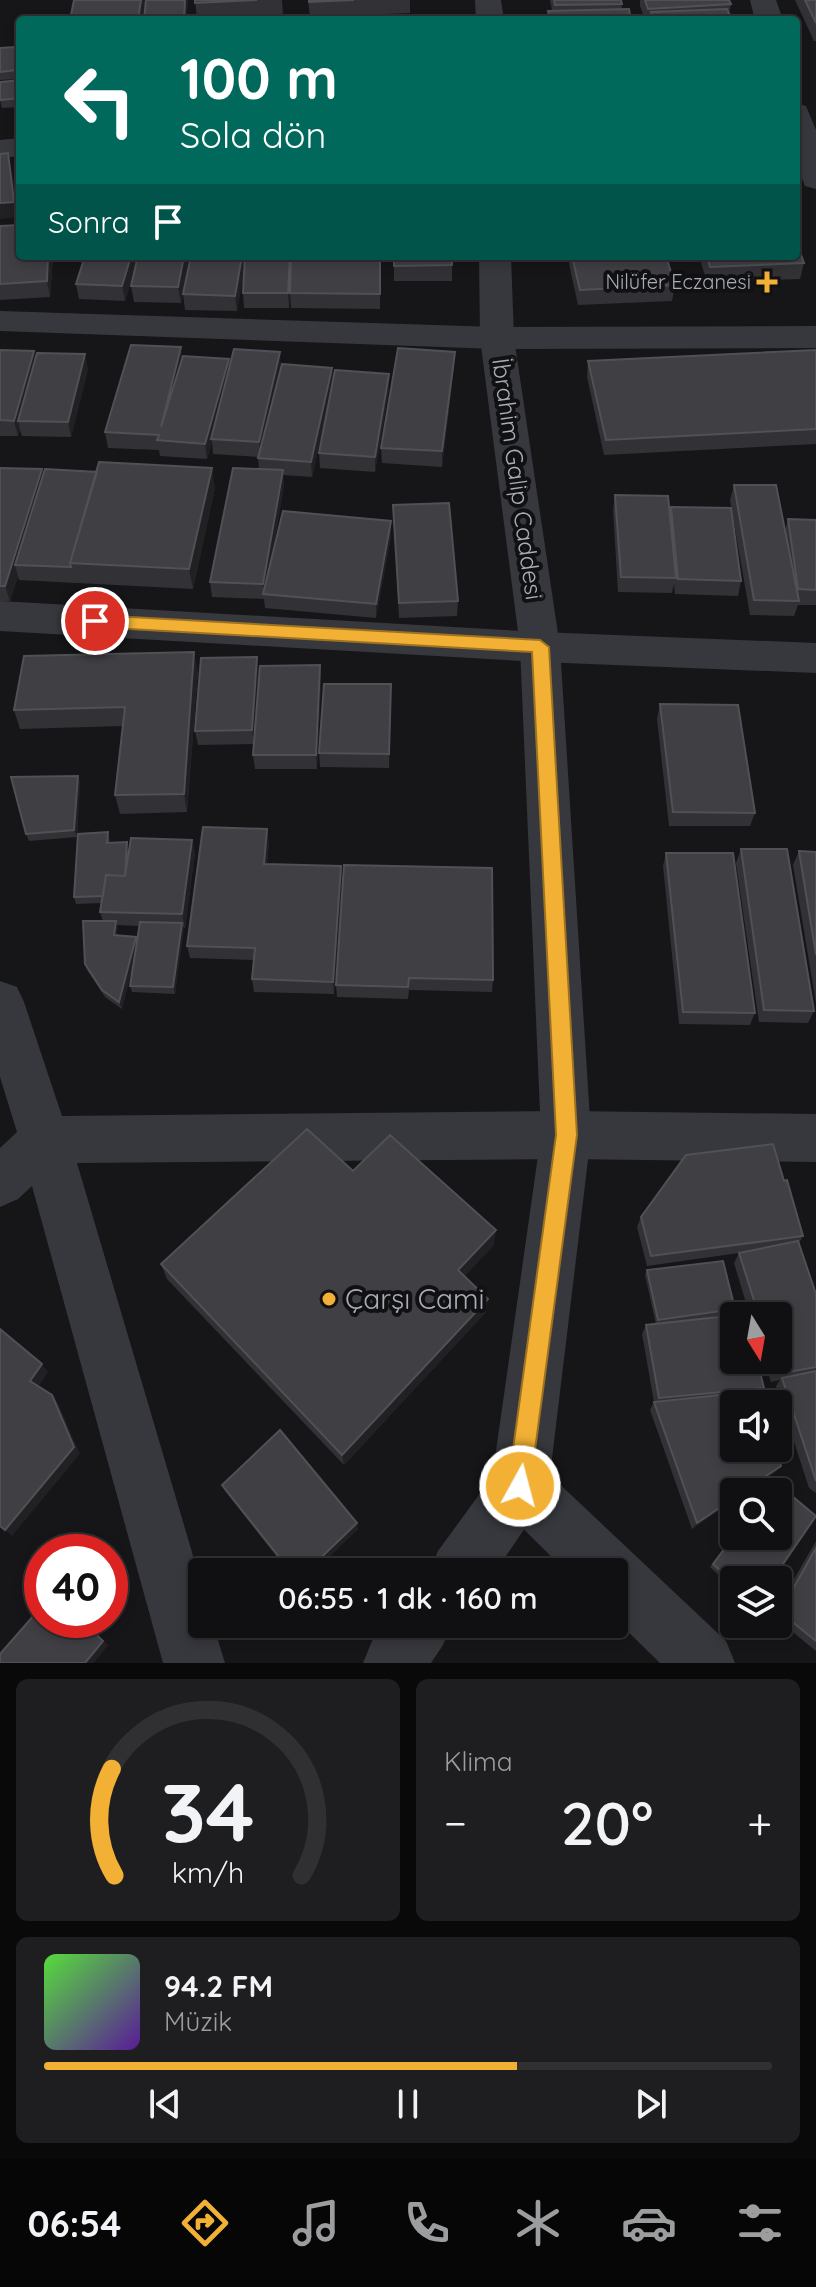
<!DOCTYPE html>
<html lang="tr">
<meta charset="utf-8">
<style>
:root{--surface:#101012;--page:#1e1e20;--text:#f1f3f6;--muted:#9c9d9f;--line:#303032;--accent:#f2b134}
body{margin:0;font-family:Quicksand,sans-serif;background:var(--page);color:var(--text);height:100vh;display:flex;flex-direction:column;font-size:30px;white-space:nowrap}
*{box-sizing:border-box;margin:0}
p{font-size:26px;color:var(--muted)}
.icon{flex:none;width:44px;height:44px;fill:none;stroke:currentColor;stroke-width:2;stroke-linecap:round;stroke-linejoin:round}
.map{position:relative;height:1663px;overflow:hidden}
.side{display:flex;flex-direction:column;gap:16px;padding:16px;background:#09090a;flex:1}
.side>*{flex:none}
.hud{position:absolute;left:16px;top:16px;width:784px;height:244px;border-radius:8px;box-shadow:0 4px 12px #0003,0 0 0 2px var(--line);background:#00695c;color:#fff;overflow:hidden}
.needle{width:52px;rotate:169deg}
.buttons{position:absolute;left:720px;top:1302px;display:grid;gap:16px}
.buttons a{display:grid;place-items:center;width:72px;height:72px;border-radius:8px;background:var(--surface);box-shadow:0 4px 12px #0003,0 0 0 2px var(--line);font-size:40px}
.speed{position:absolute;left:24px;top:1534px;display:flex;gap:16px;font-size:40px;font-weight:700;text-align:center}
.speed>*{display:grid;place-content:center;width:104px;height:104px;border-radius:50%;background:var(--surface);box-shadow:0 4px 12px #0003,0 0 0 2px var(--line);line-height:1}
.speed .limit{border:12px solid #d22;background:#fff;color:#111}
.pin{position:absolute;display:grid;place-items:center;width:68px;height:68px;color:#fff;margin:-34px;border:4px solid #fff;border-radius:50%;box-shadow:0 2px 8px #0007}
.me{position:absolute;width:88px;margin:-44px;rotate:7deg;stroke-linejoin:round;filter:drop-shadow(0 0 6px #0008)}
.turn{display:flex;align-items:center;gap:28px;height:168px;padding:0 32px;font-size:36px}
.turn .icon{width:104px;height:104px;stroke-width:2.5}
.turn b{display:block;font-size:56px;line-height:68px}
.then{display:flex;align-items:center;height:76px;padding:0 32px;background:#0003;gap:16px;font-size:30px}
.big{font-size:60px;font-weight:600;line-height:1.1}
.side .card{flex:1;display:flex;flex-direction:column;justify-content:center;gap:12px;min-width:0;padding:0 28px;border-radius:12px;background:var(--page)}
.side .dial{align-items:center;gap:0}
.dial svg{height:208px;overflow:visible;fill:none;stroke:var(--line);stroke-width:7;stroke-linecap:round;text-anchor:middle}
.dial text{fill:var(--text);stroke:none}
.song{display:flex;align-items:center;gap:24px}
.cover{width:96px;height:96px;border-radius:12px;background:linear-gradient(135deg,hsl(110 70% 55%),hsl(270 70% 35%))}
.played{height:8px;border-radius:4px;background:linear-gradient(90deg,var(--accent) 65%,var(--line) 65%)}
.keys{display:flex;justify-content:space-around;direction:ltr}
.heat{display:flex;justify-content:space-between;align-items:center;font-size:44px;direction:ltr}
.side .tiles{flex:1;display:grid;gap:16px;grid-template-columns:1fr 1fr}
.card:last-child{grid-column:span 2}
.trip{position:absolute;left:188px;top:1558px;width:440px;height:80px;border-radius:8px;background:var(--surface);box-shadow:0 4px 12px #0003,0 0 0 2px var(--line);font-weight:600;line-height:80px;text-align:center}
.tab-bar{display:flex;height:128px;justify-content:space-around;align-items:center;background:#060607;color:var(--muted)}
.tab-bar .icon{width:56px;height:56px}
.tab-bar .current{color:var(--accent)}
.tab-bar b{font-size:36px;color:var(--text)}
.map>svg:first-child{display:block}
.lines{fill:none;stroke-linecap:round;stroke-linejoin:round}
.minor{fill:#37383d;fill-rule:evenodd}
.tertiary{fill:#37383d;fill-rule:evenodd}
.wall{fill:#323236;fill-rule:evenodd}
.shaded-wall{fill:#212124}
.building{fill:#3f3f44;stroke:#4f5156;stroke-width:2}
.route{fill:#f2b134;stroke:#9d7322;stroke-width:2}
.poi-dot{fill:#f2b134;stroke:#111113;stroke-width:3}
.labels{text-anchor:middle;stroke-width:8;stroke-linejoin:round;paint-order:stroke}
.far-poi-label{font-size:20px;fill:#a8adb8;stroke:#111113;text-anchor:end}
.street-label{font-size:24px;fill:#a8adb8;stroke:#111113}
.near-poi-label{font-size:28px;fill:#a8adb8;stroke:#111113;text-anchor:start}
</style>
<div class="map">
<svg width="816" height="1663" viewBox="0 0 816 1663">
<rect width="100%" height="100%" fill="#161618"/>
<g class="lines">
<path class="minor" d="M750,0H776L783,20H755Z
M796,103L806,106L816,130V189L805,186L796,163Z
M20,138V156L0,158V140Z
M0,311L497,327L816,326V348L497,349L0,331Z
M0,601L540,632L816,643V673L540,662L0,631Z
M0,981L17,987L24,1002L62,1116L566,1111L816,1114V1162L566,1159L77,1163L202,1586V1624H213L225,1663H163L32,1186L18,1199L0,1207V1148L17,1132L0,1077Z
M520,1457L540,1466L549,1486L540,1506L495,1572H429L438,1551L500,1466Z
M385,1624H452L443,1645L431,1663H363L372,1641Z"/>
<path class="tertiary" d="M475,0H501L504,20H476Z
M479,256H511L514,338L560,647L591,1135L550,1475L726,1641L735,1663H660L614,1618V1572H567L500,1506L491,1486L541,1135L520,647L480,338Z"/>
</g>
<path class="wall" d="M195,0H282L283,14L197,18Z
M308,0H410V13L310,17Z
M550,0H621L622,9L631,20H547L548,11L552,10Z
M640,0H729L731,4L729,13L732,20H645L640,6Z
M795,0H816V41H814Z
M0,48L16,55L17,79L0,80Z
M20,80V107L2,108L0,100Z
M0,226L20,256H53L50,297L0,300Z
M85,256H189L181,303L134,302L131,286L136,263L125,301L79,299L76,284Z
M191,256H380V309L291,308L290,290L289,308H244L243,293L244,270L237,311L185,310L183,294Z
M394,256L452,265V281H394Z
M570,256H666L675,285L672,301L578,305L569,264Z
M699,256H796L804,263L800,279L707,282Z
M0,350L34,351L36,358L88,369L71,437L22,436L20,430L18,436H0Z
M816,350V444L604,455L587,377L588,361Z
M182,358L229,359L230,368L281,367L277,386L332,368L333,382L389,374V389L375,472L320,468L319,453L329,401L312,477L283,475L284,485L271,562L391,536L376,618L265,608L264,599L212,597L210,582L259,469L258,457L213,454L212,442L207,459L160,456L159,450L108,448L105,432Z
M454,367L442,467L382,463L381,448Z
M0,468L42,469L44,475L215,488L193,589L19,580L18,576L10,601H0Z
M734,485L785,531L788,519L816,520V605H798L794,616L750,615L730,500Z
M615,495L670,513L671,507L741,581L738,596L675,594L674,584L672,593L618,592L613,510Z
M393,505L458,601L457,616L399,618Z
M320,665L321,680L317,769H255L253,755L254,744L198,745L195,731L259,672L255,726Z
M198,671L187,812L120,814L115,795L123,726L20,729L14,710Z
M391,699L389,768L320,767L319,753Z
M660,704L755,813L750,826H669L657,719Z
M78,776L80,783L77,837L29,841L26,834Z
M108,832L110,843L129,850L192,840L195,853L185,928L183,927L175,994L132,992L130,986L134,960L122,1009L105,997L87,970L85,964L103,921L100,912L102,903L76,904L74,897ZM117,925L139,926L137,940L117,935Z
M269,842L267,864L341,866L342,879L334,994L254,992L252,979L254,960L190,958L187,946Z
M741,849L814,1011L808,1023L759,1022L736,863Z
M799,851L816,852V1003L793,865Z
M666,853L755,1013L750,1025L679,1024L663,866Z
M344,865L493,980L492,992L409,990L408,999L337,997L336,985Z
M353,1171L494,1245L464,1276L486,1312L344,1465L167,1279L161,1264Z
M784,1181L803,1236L799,1243L816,1294V1493L809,1488L776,1386L780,1380L771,1382L764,1360H778V1316H750L734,1263L739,1253L647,1266L637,1227L641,1217Z
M647,1270L735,1309L732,1314L686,1321L764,1388L758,1396L774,1473L734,1492V1500L692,1529L650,1410L654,1402L642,1334L646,1325L656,1324L645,1275Z
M774,1481L816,1516L772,1580H734V1589L710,1567L734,1535V1536H778V1492H765Z
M222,1485L358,1529L313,1572H289L225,1491Z
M816,1541V1651L778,1620V1607Z"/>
<path class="shaded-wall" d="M141,0H146L143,20H138Z
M185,0H188L187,20H184Z
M8,153L12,169L18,217L0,219V203Z
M48,256H53L50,297L47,281Z
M131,256H138L125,301L122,286Z
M184,256H189L181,303L178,287Z
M242,256H247L237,311L235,296Z
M290,256L292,262L289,308L288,293Z
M181,347L183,363L164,442L161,427Z
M34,351L38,366L18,421L20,429L18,436L14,421Z
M280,352L281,367L261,457L259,442Z
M455,352L454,367L442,467V451Z
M85,354L88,369L71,437L68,422Z
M229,359L230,374L211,439L212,442L207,459L205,444Z
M332,368L333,383L312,477L311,462Z
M389,374V389L375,472V457Z
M212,468L215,488L193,589L189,569Z
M42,469L46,485L15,565L18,576L10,601L5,586Z
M283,470L284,485L266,594H264L263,584Z
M391,521V536L376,618V604Z
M194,652L198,671L187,812L184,794Z
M257,657L259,672L254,744L252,730Z
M320,665L321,680L317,769L316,755Z
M78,776L80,783L77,837L74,830Z
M267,829L269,842L265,878L264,864Z
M192,840L195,853L185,928L182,914Z
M341,866L342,879L334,994L333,982Z
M116,921L118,928L116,942L114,935Z
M182,923L184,930L175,994L173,987Z
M136,937L138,944L122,1009L119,1002Z
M496,1230L494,1245L457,1285L458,1270Z
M488,1299L486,1312L344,1465L342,1455Z
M42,1364L48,1372L37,1389L30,1381Z
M52,1395L58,1403L80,1454L12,1536L5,1530Z
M781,1466L774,1473L746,1492H742Z
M734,1498V1500L692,1529L697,1523Z
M357,1523L358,1529L313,1572H306Z
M82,1620H84L108,1645L94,1663H85Z"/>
<path class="building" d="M74,0H141L138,20H70Z
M146,0H185L184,20H144Z
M195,0H257L195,3Z
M309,0H354L309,2Z
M554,0H621L622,4L555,5Z
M645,0H729L731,4L648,9Z
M805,0H816V23Z
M629,9L631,20H550L548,11Z
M727,9L732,20H654L651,12Z
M15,47L16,70L0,72V48Z
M20,80V98L0,100V82Z
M8,153L14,202L0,203V154Z
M20,225V256H48L47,281L0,284V226Z
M796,241L804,263L710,267L707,256H796Z
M85,256H131L122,286L76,284Z
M138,256H184L178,287L131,286Z
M191,256H242L235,296L183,294Z
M245,256H290L288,293H243Z
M291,256H380V294L290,293Z
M394,256H452V265L394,266Z
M572,256H666L675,285L580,290Z
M131,345L181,347L161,427L183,356L229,359L205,444L157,440L159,435L105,432Z
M398,348L455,352L442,451L381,448Z
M234,349L280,352L259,442L211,439Z
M0,350L34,351L14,421L0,420Z
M816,350V429L606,440L588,361Z
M37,353L85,354L68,422L18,421Z
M282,364L332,368L311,462L258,458Z
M335,370L389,374L375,457L319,453Z
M99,462L212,468L189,569L70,563Z
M0,468L42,469L5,586H0Z
M233,468L283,470L263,584L210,582Z
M45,469L97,472L70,563L71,567L15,565Z
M734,485H776L799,601L754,600Z
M615,495L668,496L676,578L621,577Z
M449,503L458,601L399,603L393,505Z
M671,507L731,508L741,581L678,579Z
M283,511L391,521L376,604L263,594Z
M788,519L816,520V590L798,589Z
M194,652L184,794L115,795L125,707L14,710L24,656Z
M257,657L252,730L195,731L201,658Z
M320,665L316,755H253L260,666Z
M324,684H391L389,754L319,753Z
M660,704L738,705L755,813L673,812Z
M78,776L74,830L26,834L11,777Z
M203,827L267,829L264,864L341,866L333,982L252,979L255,948L187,946Z
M108,832L107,843L127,842L125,876L106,875L103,896L74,897L78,834Z
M131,838L192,840L182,914L100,912L106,875L125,876Z
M741,849H787L814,1011L764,1010Z
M799,851L816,852V955Z
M666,853H733L755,1013L683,1012Z
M344,865L492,868L493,980L409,978L408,987L336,985Z
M83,921H116L114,935L136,937L119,1002L102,990L85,964Z
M140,922L182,923L173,987L130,986Z
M307,1129L353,1171L390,1135L496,1230L458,1270L488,1299L342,1455L161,1264Z
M773,1144L784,1181L787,1180L803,1236L651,1256L641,1217L686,1155Z
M798,1241L816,1294V1367L777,1374L773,1360H778V1316H759L739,1253Z
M723,1261L735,1309L658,1320L647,1270Z
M746,1314L747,1316H734V1360H757L764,1388L659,1398L646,1325Z
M0,1329L42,1364L30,1381L52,1395L74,1447L5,1530L0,1526Z
M816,1371V1481L782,1378Z
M757,1391L761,1404H734V1448H775L781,1466L742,1492H734V1498L697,1523L654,1402Z
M280,1430L357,1523L306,1572H291L222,1485Z
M774,1481L816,1516L772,1580H734V1583L713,1564L734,1536H778V1492H766Z
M816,1548V1641L780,1612Z
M42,1606V1620H82L103,1641L85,1663H0V1654Z"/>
<path class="route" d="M95,615L540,640L549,647L577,1135L529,1495L520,1498L512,1495L508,1486L556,1135L532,652L95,627L87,621Z"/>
<g class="poi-dot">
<path d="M763 270h8v8h8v8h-8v8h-8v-8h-8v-8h8z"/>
<circle cx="329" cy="1299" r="8"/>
</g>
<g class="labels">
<g class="far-poi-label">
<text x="751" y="289">Nilüfer Eczanesi</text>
</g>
<g class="street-label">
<text transform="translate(517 479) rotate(82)" y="8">İbrahim Galip Caddesi</text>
</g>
<g class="near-poi-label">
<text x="345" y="1309">Çarşı Cami</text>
</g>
</g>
</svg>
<div class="buttons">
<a><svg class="needle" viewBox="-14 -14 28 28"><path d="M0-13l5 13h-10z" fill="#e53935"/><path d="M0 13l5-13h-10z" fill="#9c9d9f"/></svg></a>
<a><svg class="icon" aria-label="sound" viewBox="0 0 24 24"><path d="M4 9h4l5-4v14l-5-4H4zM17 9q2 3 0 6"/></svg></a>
<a><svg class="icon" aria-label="search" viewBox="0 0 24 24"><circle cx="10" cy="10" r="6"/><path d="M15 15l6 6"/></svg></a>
<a><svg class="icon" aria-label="layers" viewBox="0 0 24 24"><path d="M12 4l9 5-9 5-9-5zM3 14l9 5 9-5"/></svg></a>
</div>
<div class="speed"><div class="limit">40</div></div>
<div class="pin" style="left:95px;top:621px;background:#d93025"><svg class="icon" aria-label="arrive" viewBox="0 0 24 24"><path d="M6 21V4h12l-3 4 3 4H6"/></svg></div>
<svg class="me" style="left:520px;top:1486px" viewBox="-20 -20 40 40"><circle r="17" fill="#f2b134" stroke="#fff" stroke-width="3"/><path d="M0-11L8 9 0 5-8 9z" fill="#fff"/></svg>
<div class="trip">06:55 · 1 dk · 160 m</div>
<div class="hud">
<div class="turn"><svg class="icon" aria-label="left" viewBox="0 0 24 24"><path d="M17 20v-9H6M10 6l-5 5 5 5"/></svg><div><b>100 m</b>Sola dön</div></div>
<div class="then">Sonra<svg class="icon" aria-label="arrive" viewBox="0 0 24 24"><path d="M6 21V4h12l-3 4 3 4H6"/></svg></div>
</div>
</div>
<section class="side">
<div class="tiles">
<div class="card dial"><svg viewBox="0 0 100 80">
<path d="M14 69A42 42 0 1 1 86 69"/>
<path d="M14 69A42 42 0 0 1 13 28" stroke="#f2b134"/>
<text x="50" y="56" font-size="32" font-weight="700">34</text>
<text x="50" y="72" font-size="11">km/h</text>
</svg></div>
<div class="card"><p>Klima</p>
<div class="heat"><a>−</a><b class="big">20°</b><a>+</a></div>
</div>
<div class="card">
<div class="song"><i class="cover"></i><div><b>94.2 FM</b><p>Müzik</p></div></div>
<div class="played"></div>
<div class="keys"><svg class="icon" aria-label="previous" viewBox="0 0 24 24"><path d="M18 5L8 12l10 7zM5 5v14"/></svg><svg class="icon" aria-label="pause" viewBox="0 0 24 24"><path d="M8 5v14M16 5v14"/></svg><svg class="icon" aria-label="next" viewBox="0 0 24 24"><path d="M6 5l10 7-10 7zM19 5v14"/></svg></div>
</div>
</div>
</section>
<nav class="tab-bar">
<b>06:54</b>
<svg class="icon current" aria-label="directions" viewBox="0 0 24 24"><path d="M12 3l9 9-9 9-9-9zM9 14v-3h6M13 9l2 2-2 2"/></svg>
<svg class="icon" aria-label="music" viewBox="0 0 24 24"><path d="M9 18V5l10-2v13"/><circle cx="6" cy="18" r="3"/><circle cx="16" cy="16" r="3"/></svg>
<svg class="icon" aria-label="phone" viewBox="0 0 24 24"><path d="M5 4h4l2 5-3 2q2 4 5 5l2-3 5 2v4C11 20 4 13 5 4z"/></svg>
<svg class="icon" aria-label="climate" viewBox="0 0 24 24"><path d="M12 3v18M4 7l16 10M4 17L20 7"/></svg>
<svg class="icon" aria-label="car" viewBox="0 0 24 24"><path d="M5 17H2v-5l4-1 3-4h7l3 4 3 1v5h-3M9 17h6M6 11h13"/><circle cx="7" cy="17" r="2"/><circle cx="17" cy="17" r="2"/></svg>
<svg class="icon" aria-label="filters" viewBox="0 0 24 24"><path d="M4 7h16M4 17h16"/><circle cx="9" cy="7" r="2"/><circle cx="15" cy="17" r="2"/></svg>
</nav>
